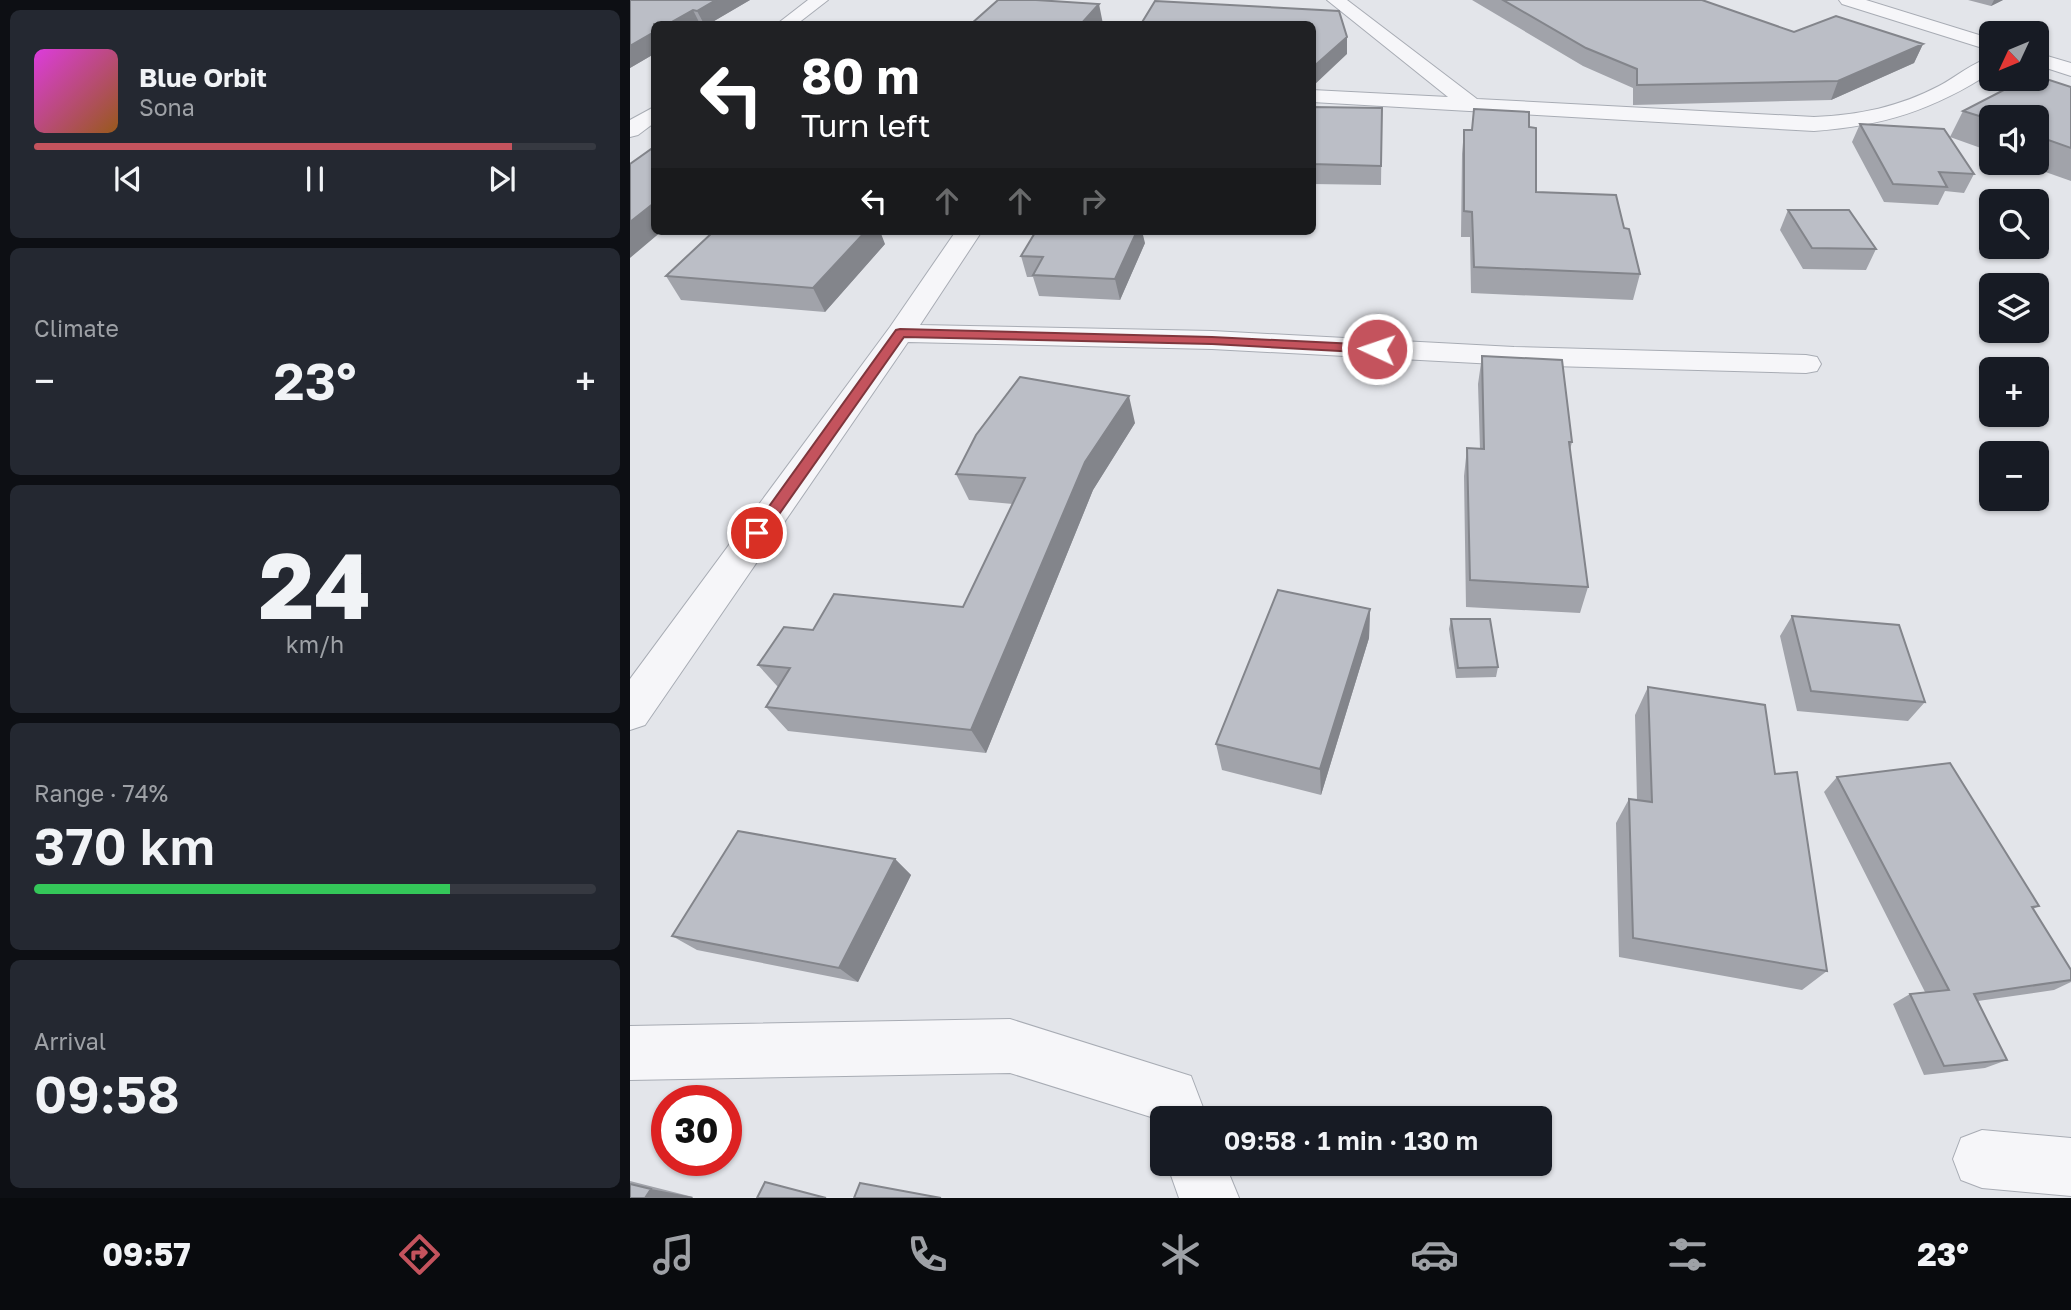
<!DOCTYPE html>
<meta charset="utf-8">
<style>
:root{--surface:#171b24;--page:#242831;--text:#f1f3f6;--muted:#9ea1a6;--line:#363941;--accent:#c4535d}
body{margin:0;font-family:"Golos Text",sans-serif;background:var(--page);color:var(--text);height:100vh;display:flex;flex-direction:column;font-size:26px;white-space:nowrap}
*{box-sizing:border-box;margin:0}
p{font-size:23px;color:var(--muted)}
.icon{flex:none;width:38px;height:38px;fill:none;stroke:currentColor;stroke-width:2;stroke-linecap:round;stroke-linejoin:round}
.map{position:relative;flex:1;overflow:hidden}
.panel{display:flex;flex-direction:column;gap:10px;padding:10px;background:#0d0f14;width:630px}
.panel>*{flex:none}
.guide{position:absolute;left:21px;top:21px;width:665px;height:214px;border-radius:10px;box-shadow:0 2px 5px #0004;background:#202124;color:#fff;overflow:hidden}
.needle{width:46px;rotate:226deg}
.tools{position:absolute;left:1349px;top:21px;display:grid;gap:14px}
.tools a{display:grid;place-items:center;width:70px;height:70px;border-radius:10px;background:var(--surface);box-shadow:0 2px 5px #0004;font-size:35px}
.speed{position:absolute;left:21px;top:1085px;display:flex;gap:14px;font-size:35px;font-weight:700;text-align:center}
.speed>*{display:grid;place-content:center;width:91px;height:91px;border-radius:50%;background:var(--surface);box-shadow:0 2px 5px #0004;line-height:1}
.speed .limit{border:10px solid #d22;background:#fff;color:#111}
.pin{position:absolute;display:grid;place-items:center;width:60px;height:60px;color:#fff;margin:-30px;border:4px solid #fff;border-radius:50%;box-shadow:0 2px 7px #0007}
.me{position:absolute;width:77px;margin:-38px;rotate:273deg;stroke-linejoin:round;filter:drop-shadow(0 0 5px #0008)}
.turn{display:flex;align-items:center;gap:24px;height:147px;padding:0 35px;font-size:32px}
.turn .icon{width:91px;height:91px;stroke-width:2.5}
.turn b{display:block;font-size:49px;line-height:60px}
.lanes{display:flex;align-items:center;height:66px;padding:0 35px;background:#0003;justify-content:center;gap:35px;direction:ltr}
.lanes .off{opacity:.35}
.big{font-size:52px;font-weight:600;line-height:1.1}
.panel .card{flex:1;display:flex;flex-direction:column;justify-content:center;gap:10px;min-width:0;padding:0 24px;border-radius:10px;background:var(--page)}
.panel .dial{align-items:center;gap:0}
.dial b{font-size:91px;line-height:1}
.song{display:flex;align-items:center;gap:21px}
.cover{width:84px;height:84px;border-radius:10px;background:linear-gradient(135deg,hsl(300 70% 55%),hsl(30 70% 35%))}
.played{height:7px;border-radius:4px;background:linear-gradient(90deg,var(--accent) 85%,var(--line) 85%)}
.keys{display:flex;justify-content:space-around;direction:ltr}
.heat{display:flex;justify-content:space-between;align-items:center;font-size:38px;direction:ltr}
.charge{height:10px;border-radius:5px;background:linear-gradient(90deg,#34c759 74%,var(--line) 0)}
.trip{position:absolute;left:520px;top:1106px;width:402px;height:70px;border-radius:10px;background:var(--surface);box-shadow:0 2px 5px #0004;font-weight:600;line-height:70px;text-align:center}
.tabs{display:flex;height:112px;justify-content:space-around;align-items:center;background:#090b0e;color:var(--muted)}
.tabs .icon{width:49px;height:49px}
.tabs .selected{color:var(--accent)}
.tabs b{font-size:32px;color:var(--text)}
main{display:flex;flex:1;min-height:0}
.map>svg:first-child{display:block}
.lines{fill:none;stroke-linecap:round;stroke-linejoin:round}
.minor-casing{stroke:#a8acb4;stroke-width:2}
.minor{fill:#f6f6f9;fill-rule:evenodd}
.wall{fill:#a1a3aa}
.shaded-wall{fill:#83858b}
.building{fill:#bbbec6;stroke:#83858b;stroke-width:2}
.route{fill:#c4535d;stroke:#7f363c;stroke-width:2}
</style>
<main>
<section class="panel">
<div class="card">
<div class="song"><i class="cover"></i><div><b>Blue Orbit</b><p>Sona</p></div></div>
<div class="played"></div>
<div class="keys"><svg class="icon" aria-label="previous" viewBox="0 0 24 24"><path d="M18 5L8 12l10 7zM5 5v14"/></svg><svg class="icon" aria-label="pause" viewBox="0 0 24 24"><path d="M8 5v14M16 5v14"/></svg><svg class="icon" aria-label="next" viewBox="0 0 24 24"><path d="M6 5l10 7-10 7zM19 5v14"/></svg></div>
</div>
<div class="card"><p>Climate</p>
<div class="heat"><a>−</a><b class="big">23°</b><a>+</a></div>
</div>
<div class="card dial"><b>24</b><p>km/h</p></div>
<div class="card"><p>Range · 74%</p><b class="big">370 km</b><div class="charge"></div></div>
<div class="card"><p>Arrival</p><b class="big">09:58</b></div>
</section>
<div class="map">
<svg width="1441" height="1198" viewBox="0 0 1441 1198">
<rect width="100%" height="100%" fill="#e3e5ea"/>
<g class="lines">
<defs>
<path id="minor" d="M178,0H198L167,24H147Z
M697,0H717L847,99L1184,117C1229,115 1269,107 1309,86C1326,77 1343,62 1362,57V72C1303,110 1253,126 1184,131L682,102V90L818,97Z
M1209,0H1236L1362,39V51L1212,4Z
M1407,53L1441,63V76L1407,65Z
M24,107V123L8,135L0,137V120Z
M326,231H352L290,325L582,331L884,347L1176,355L1187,357L1191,364L1187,371L1176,373L884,365L582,349L278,342L15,725L0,730V679L260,327Z
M380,1019L561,1076L577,1118H532V1139L521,1117L380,1073L0,1080V1026Z
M1352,1130L1441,1138V1196L1352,1188L1331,1180L1323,1159L1331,1138Z
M537,1164H595L609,1198H549Z"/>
</defs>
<use href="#minor" class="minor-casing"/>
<use href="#minor" class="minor"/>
</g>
<path class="wall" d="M0,0H120L79,24H24V54L0,68Z
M842,0H1072L1164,32L1293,44L1284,63L1201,100L1003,105V88L953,66Z
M1338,0H1373L1361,6Z
M1441,87V181L1390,163H1407V117H1362V152L1320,137L1333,111Z
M682,107L752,108L751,185L682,184Z
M1230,124L1344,174L1334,193L1315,191L1308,205L1254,202L1222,142Z
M899,127L906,192L994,228L1010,274L1003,300L841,293L840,237H831L832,154L834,130Z
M1158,210L1246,249L1236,270L1173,269L1150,230Z
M515,243L490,300L409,296L403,277H397L391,256Z
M255,244L195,312L51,300L36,276Z
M852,356L942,442L940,450L958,587L950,613L836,607L834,476L837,448L850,449L848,384Z
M505,423L463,490L356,753L158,731L136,707L148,687L128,665L183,630L333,607L383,504L339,500L326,474Z
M740,609L739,638L691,795L592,770L586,744Z
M1162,616L1295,702L1278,721L1167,711L1150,636Z
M821,619L868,667L866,677L826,678L819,629Z
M1018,687L1145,774L1197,971L1172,990L989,957L986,823L999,799L1007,800L1005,715Z
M1207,777L1409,906L1403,909L1441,970V982L1424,990L1348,1001L1377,1060L1355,1068L1294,1075L1263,1004L1280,994L1295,992L1194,792Z
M265,859L281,875L228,982L67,950L42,936Z
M0,1181L63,1197L62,1198H0Z"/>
<path class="shaded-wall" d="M86,0H120L79,24H74L67,11Z
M1364,0H1373L1361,6Z
M469,4L473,24H451Z
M63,10L70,24H38Z
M24,32V54L0,68V46Z
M717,37V54L682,87V68Z
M1293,44L1284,63L1201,100L1208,81Z
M24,203V231H32L0,258V222Z
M236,231H250L255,244L195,312L183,288Z
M507,231H512L515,243L490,300L485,279Z
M499,396L505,423L463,490L356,753L341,730L455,462Z
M740,609L739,638L691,795L690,769Z
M265,859L281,875L228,982L209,968Z
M21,1189L63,1197L62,1198H15Z"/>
<path class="building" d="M0,0H86L67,11L63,10L38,24H24V32L0,46Z
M368,0H406L469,4L451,24H341Z
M873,0H1072L1164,32L1206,16L1293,44L1208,81L1007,85V69L956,48Z
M525,1L709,11L717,37L682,68V24H511Z
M1407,76L1441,87V148L1407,136V117H1362V120L1333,111L1395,79H1407Z
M682,107L752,108L751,166L682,164Z
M844,109L899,112V127L906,128V192L986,195L994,228L999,229L1010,274L844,267L842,212L834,211V130H842Z
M1230,124L1314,129L1344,174L1309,172L1317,187L1263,184Z
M24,147V203L0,222V164Z
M1158,210H1219L1246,249L1182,248Z
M84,231H236L183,288L36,276Z
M406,231H507L485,279L403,275L413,257L391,256Z
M852,356L932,360L942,442H939L958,587L840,580L837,448L854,449Z
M390,377L499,396L455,462L341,730L136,707L160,668L128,665L154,627L183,630L204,594L333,607L395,478L326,474L346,435Z
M648,590L740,609L690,769L586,744Z
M1162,616L1269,625L1295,702L1181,691Z
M821,619H860L868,667L828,668Z
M1018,687L1135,705L1145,774L1167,772L1197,971L1003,938L999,799L1022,802Z
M1320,763L1409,906L1402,907L1441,970V980L1344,994L1377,1060L1314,1066L1280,994L1319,990L1207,777Z
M108,831L265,859L209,968L42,936Z
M135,1182L196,1198H127Z
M230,1183L311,1198H224Z
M0,1184L21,1189L15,1198H0Z"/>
<path class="route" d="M270,329L582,337L747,345L753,349L747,353L582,344L274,337L133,537H122L120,533L122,530L266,330Z"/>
</svg>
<div class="tools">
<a><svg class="needle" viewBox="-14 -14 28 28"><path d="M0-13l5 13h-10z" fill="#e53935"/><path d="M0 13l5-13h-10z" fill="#9ea1a6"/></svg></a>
<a><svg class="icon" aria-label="sound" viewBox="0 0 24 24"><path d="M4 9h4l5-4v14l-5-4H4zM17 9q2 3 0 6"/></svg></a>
<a><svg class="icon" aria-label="search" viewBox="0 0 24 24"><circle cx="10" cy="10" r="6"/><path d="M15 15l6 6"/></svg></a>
<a><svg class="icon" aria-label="layers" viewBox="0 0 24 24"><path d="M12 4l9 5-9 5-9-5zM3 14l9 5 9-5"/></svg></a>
<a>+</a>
<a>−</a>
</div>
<div class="speed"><div class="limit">30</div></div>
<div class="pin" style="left:127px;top:533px;background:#d93025"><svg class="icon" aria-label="arrive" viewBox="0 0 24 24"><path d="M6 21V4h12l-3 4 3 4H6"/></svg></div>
<svg class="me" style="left:747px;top:349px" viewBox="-20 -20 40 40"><circle r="17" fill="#c4535d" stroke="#fff" stroke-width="3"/><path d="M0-11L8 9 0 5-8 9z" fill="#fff"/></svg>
<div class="trip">09:58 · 1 min · 130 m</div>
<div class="guide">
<div class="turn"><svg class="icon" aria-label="left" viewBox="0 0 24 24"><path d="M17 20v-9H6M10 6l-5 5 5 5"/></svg><div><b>80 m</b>Turn left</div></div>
<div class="lanes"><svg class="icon" aria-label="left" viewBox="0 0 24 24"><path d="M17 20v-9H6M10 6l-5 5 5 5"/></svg><svg class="icon off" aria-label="ahead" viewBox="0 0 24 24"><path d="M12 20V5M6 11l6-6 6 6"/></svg><svg class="icon off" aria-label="ahead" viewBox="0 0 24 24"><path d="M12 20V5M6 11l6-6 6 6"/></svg><svg class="icon off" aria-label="right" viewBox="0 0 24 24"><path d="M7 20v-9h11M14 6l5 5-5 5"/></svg></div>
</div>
</div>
</main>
<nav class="tabs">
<b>09:57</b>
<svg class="icon selected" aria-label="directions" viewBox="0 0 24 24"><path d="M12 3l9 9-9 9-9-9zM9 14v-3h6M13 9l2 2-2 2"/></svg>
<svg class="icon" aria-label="music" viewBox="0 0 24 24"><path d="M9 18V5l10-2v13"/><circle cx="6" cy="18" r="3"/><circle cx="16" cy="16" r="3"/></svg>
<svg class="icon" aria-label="phone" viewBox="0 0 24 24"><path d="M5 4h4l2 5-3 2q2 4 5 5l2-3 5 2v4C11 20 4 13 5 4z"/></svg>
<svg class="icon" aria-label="climate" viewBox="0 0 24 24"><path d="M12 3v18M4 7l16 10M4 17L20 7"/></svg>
<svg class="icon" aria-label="car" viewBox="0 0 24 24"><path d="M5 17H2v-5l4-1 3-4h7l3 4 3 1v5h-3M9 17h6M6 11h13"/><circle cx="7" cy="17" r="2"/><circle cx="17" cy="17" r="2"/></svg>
<svg class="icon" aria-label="filters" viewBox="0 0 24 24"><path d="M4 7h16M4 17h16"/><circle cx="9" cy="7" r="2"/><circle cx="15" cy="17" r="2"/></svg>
<b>23°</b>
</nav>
